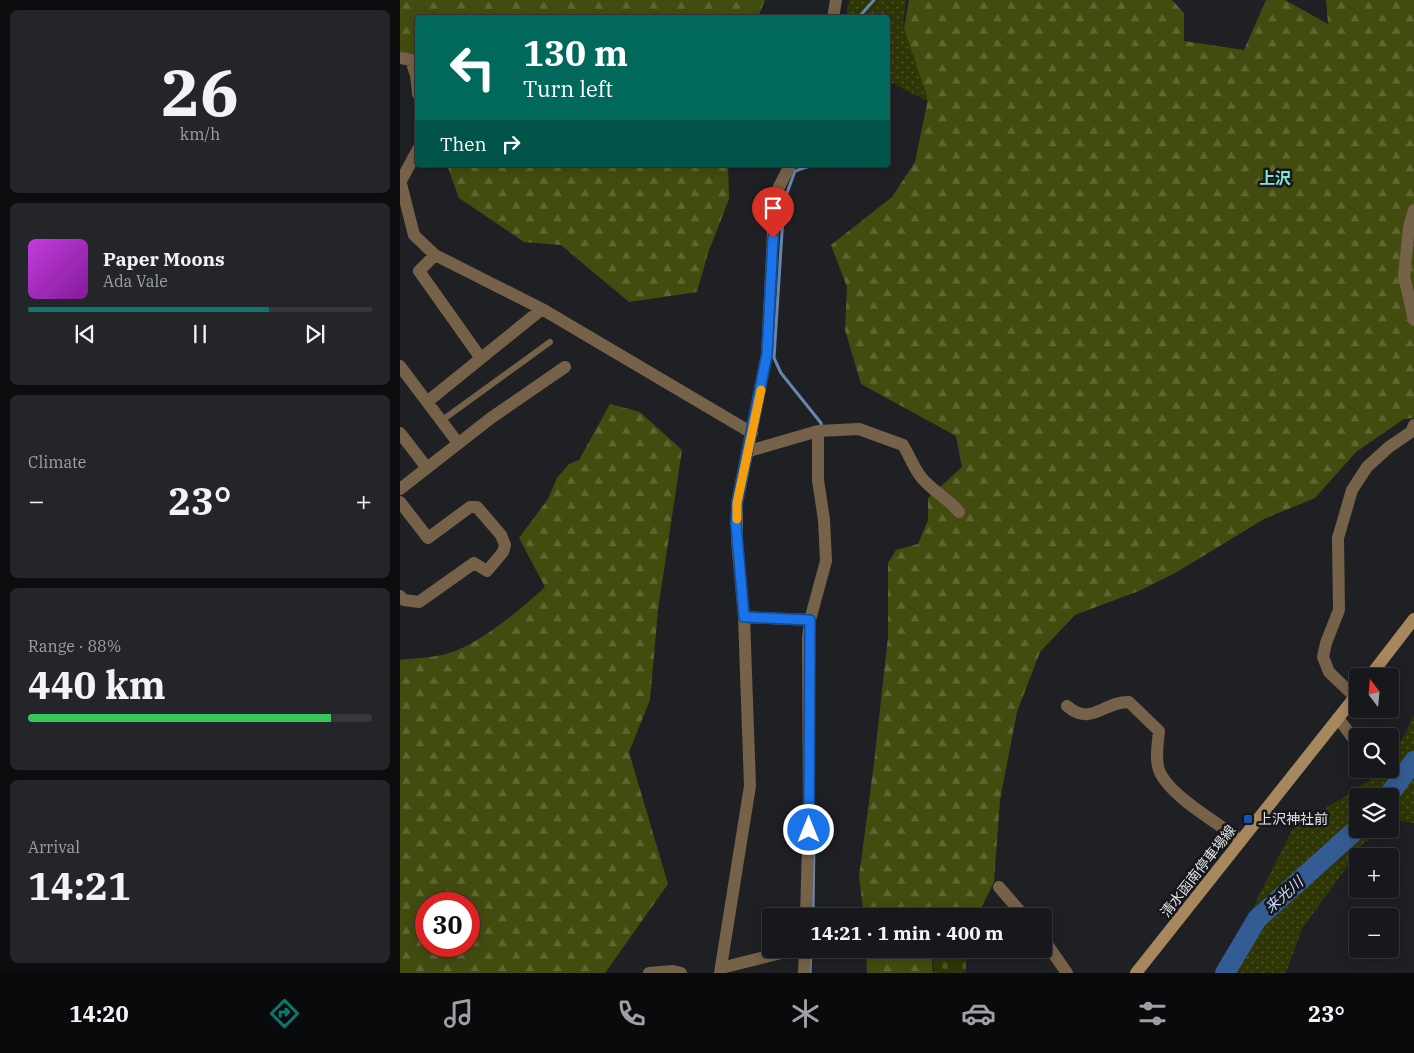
<!DOCTYPE html>
<meta charset="utf-8">
<style>
:root{--surface:#16181b;--page:#232528;--text:#f1f3f6;--muted:#9ea0a3;--line:#35373a;--accent:#0f766e}
body{margin:0;font-family:"IBM Plex Serif","Noto Sans JP",serif;background:var(--page);color:var(--text);height:100vh;display:flex;flex-direction:column;font-size:19px;white-space:nowrap}
*{box-sizing:border-box;margin:0}
p{font-size:16px;color:var(--muted)}
.icon{flex:none;width:28px;height:28px;fill:none;stroke:currentColor;stroke-width:2;stroke-linecap:round;stroke-linejoin:round}
.map{position:relative;flex:1;overflow:hidden}
.drawer{display:flex;flex-direction:column;gap:10px;padding:10px;background:#0c0d0f;width:400px}
.drawer>*{flex:none}
.hud{position:absolute;left:15px;top:15px;width:475px;height:152px;border-radius:5px;box-shadow:0 2px 12px #0003,0 0 0 1px var(--line);background:#00695c;color:#fff;overflow:hidden}
.needle{width:32px;rotate:344deg}
.controls{position:absolute;left:949px;top:668px;display:grid;gap:10px}
.controls a{display:grid;place-items:center;width:50px;height:50px;border-radius:5px;background:var(--surface);box-shadow:0 2px 12px #0003,0 0 0 1px var(--line);font-size:25px}
.speed{position:absolute;left:15px;top:892px;display:flex;gap:10px;font-size:25px;font-weight:700;text-align:center}
.speed>*{display:grid;place-content:center;width:65px;height:65px;border-radius:50%;background:var(--surface);box-shadow:0 2px 12px #0003,0 0 0 1px var(--line);line-height:1}
.speed .limit{border:8px solid #d22;background:#fff;color:#111}
.pin{position:absolute;display:grid;place-items:center;width:42px;height:42px;color:#fff;margin:-51px -21px;border-radius:50% 50% 50% 0;rotate:-45deg;box-shadow:0 0 5px #0007}
.pin .icon{rotate:45deg}
.me{position:absolute;width:55px;margin:-28px;rotate:0deg;stroke-linejoin:round;filter:drop-shadow(0 0 4px #0008)}
.turn{display:flex;align-items:center;gap:18px;height:105px;padding:0 25px;font-size:22px}
.turn .icon{width:65px;height:65px;stroke-width:2.5}
.turn b{display:block;font-size:35px;line-height:42px}
.then{display:flex;align-items:center;height:48px;padding:0 25px;background:#0003;gap:10px;font-size:19px}
.big{font-size:38px;font-weight:700;line-height:1.1}
.drawer .tile{flex:1;display:flex;flex-direction:column;justify-content:center;gap:8px;min-width:0;padding:0 18px;border-radius:8px;background:var(--page)}
.drawer .dial{align-items:center;gap:0}
.dial b{font-size:65px;line-height:1}
.song{display:flex;align-items:center;gap:15px}
.cover{width:60px;height:60px;border-radius:8px;background:linear-gradient(135deg,hsl(290 70% 55%),hsl(290 70% 35%))}
.played{height:5px;border-radius:2px;background:linear-gradient(90deg,var(--accent) 70%,var(--line) 70%)}
.keys{display:flex;justify-content:space-around;direction:ltr}
.heat{display:flex;justify-content:space-between;align-items:center;font-size:28px;direction:ltr}
.charge{height:8px;border-radius:4px;background:linear-gradient(90deg,#34c759 88%,var(--line) 0)}
.trip{position:absolute;left:362px;top:908px;width:290px;height:50px;border-radius:5px;background:var(--surface);box-shadow:0 2px 12px #0003,0 0 0 1px var(--line);font-weight:700;line-height:50px;text-align:center}
.tabs{display:flex;height:80px;justify-content:space-around;align-items:center;background:#090a0b;color:var(--muted)}
.tabs .icon{width:35px;height:35px}
.tabs .on{color:var(--accent)}
.tabs b{font-size:22px;color:var(--text)}
main{display:flex;flex:1;min-height:0}
.map>svg:first-child{display:block}
.grass{fill:url(#grass-dots)}
.forest{fill:url(#forest-firs);fill-rule:evenodd}
.cemetery{fill:url(#cemetery-stones)}
.lines{fill:none;stroke-linecap:round;stroke-linejoin:round}
.stream{stroke:#6885ad;stroke-width:3}
.river{stroke:#345c94;stroke-width:20}
.lane{stroke:#766248;stroke-width:6}
.street{stroke:#766248;stroke-width:12}
.secondary{stroke:#a7875d;stroke-width:12}
.route-casing{stroke:#114b97;stroke-width:12}
.route{stroke:#1a73e8;stroke-width:9}
.slow{stroke:#f59e0b;stroke-width:9}
.transit-dot{fill:#1a4fb4;stroke:#15171b;stroke-width:2}
.labels{text-anchor:middle;stroke-width:5;stroke-linejoin:round;paint-order:stroke}
.poi-label{font-size:14px;fill:#e2e4e6;stroke:#15171b;text-anchor:start}
.street-label{font-size:14px;fill:#e2e4e6;stroke:#15171b}
.water-label{font-size:15px;font-style:italic;fill:#c6ddff;stroke:#15171b}
.quarter-label{font-size:16px;font-weight:bold;fill:#80e5d1;stroke:#15171b}
</style>
<main>
<section class="drawer">
<div class="tile dial"><b>26</b><p>km/h</p></div>
<div class="tile">
<div class="song"><i class="cover"></i><div><b>Paper Moons</b><p>Ada Vale</p></div></div>
<div class="played"></div>
<div class="keys"><svg class="icon" aria-label="previous" viewBox="0 0 24 24"><path d="M18 5L8 12l10 7zM5 5v14"/></svg><svg class="icon" aria-label="pause" viewBox="0 0 24 24"><path d="M8 5v14M16 5v14"/></svg><svg class="icon" aria-label="next" viewBox="0 0 24 24"><path d="M6 5l10 7-10 7zM19 5v14"/></svg></div>
</div>
<div class="tile"><p>Climate</p>
<div class="heat"><a>−</a><b class="big">23°</b><a>+</a></div>
</div>
<div class="tile"><p>Range · 88%</p><b class="big">440 km</b><div class="charge"></div></div>
<div class="tile"><p>Arrival</p><b class="big">14:21</b></div>
</section>
<div class="map">
<svg width="1014" height="973" viewBox="0 0 1014 973">
<defs>
<pattern id="grass-dots" width="8" height="8" patternUnits="userSpaceOnUse" patternTransform="scale(1.25)"><rect width="8" height="8" fill="#2f3605"/><path d="M2 2h.1M6 6h.1" fill="none" stroke="#4d5329" stroke-width="1.8" stroke-linecap="round"/></pattern>
<pattern id="forest-firs" width="22" height="20" patternUnits="userSpaceOnUse" patternTransform="scale(1.25)"><rect width="22" height="20" fill="#434c0f"/><path d="M5 1l3.5 6h-7zM16 11l3.5 6h-7z" fill="#5e6632"/></pattern>
<pattern id="cemetery-stones" width="16" height="16" patternUnits="userSpaceOnUse" patternTransform="scale(1.25)"><rect width="16" height="16" fill="#2f3605"/><path d="M2 7V4a2 2 0 0 1 4 0v3zM10 15v-3a2 2 0 0 1 4 0v3z" fill="#4d5329"/></pattern>
</defs>
<rect width="100%" height="100%" fill="#1e2024"/>
<path class="grass" d="M449,0H506L503,25L531,103L488,81V18H446Z
M1014,714V823L999,821L990,827V796H958V829H987L964,843L902,929L886,973H825L856,901L892,830L973,778L980,769H990V755L1006,733Z"/>
<path class="forest" d="M0,0H365L358,17L18,18L17,81L11,60L0,57Z
M509,0H772L784,13V41L844,50L866,0H885L928,24L926,0H1014V418L1004,419L956,452L915,498L864,519L777,572L739,591L675,615L640,652L617,712L600,800L594,882L577,916H552L539,907L535,916H464L459,877L474,763L488,637V563L496,550L518,544L528,520V498L562,467L556,436L461,384L445,330L447,287L431,245L492,197L515,162L528,99L504,28Z
M47,165H328L329,199L308,253L297,292L229,302L161,245L124,242L59,198Z
M210,404L240,412L282,450L258,610L250,700L229,752L268,884L205,973H0V660C15,658 31,658 46,654C79,645 120,610 145,587L119,538L148,499L157,478L169,464L179,460ZM26,904H69V946H26Z
M466,949H531L533,973H467Z"/>
<path class="cemetery" d="M532,949H566V973H534Z"/>
<g class="lines">
<path class="stream" d="M458,18L474,0
M413,165L395,171L384,201L374,358L381,373L421,423L422,429
M413,916L414,840
M410,973L411,949"/>
<path class="river" d="M988,796L1014,761
M825,973L857,919L958,828"/>
<path class="lane" d="M41,421L150,342"/>
<path class="street" d="M433,18L436,0
M0,58L11,60L16,75L18,94
M0,180L14,235L35,255L142,309L352,433
M1,181L18,149
M1014,210L1009,227L1004,276L1014,320
M35,255L19,271L80,357
M0,366L58,443
M27,402L142,309
M0,433L27,468
M349,451L418,431L459,429L503,445C509,455 514,468 521,477C532,491 548,498 559,512
M0,489L91,418L165,367
M0,502L28,538L70,507H77L101,535L105,545L103,552L87,571L74,563L19,602L4,600L0,596
M344,617L410,620
M955,697L929,672L923,657L926,643L939,610L938,538L952,490L967,467L989,447L1011,432L1014,425
M667,706C691,727 704,701 729,702L759,731C758,742 755,759 759,770C768,795 819,824 841,840
M938,718L958,745
M599,887L624,916
M406,916L409,811L408,638L410,620L426,561L424,520L418,480V431
M644,940L667,973
M321,968L397,949
M249,973L273,971L281,973
M320,973L350,786L344,617L337,541V503L367,354L374,213L377,191L390,165
M404,973L405,949"/>
<path class="secondary" d="M970,676L1014,619
M736,973L958,693"/>
</g>
<g class="lines">
<defs>
<path id="route" d="M373,238L367,354L337,503L336,524L344,617L410,620L409,830"/>
</defs>
<use href="#route" class="route-casing"/>
<use href="#route" class="route"/>
<path class="slow" d="M337,519V503L361,390"/>
</g>
<rect class="transit-dot" x="843" y="814" width="10" height="10" rx="2.5"/>
<g class="labels">
<g class="poi-label">
<text x="858" y="824">上沢神社前</text>
</g>
<g class="street-label">
<text transform="translate(798 871) rotate(-52)" y="5">清水函南停車場線</text>
</g>
<g class="water-label">
<text transform="translate(884 895) rotate(-42)" y="5">来光川</text>
</g>
<g class="quarter-label">
<text x="875" y="184">上沢</text>
</g>
</g>
</svg>
<div class="controls">
<a><svg class="needle" viewBox="-14 -14 28 28"><path d="M0-13l5 13h-10z" fill="#e53935"/><path d="M0 13l5-13h-10z" fill="#9ea0a3"/></svg></a>
<a><svg class="icon" aria-label="search" viewBox="0 0 24 24"><circle cx="10" cy="10" r="6"/><path d="M15 15l6 6"/></svg></a>
<a><svg class="icon" aria-label="layers" viewBox="0 0 24 24"><path d="M12 4l9 5-9 5-9-5zM3 14l9 5 9-5"/></svg></a>
<a>+</a>
<a>−</a>
</div>
<div class="speed"><div class="limit">30</div></div>
<div class="pin" style="left:373px;top:238px;background:#d93025"><svg class="icon" aria-label="arrive" viewBox="0 0 24 24"><path d="M6 21V4h12l-3 4 3 4H6"/></svg></div>
<svg class="me" style="left:409px;top:830px" viewBox="-20 -20 40 40"><circle r="17" fill="#1a73e8" stroke="#fff" stroke-width="3"/><path d="M0-11L8 9 0 5-8 9z" fill="#fff"/></svg>
<div class="trip">14:21 · 1 min · 400 m</div>
<div class="hud">
<div class="turn"><svg class="icon" aria-label="left" viewBox="0 0 24 24"><path d="M17 20v-9H6M10 6l-5 5 5 5"/></svg><div><b>130 m</b>Turn left</div></div>
<div class="then">Then<svg class="icon" aria-label="right" viewBox="0 0 24 24"><path d="M7 20v-9h11M14 6l5 5-5 5"/></svg></div>
</div>
</div>
</main>
<nav class="tabs">
<b>14:20</b>
<svg class="icon on" aria-label="directions" viewBox="0 0 24 24"><path d="M12 3l9 9-9 9-9-9zM9 14v-3h6M13 9l2 2-2 2"/></svg>
<svg class="icon" aria-label="music" viewBox="0 0 24 24"><path d="M9 18V5l10-2v13"/><circle cx="6" cy="18" r="3"/><circle cx="16" cy="16" r="3"/></svg>
<svg class="icon" aria-label="phone" viewBox="0 0 24 24"><path d="M5 4h4l2 5-3 2q2 4 5 5l2-3 5 2v4C11 20 4 13 5 4z"/></svg>
<svg class="icon" aria-label="climate" viewBox="0 0 24 24"><path d="M12 3v18M4 7l16 10M4 17L20 7"/></svg>
<svg class="icon" aria-label="car" viewBox="0 0 24 24"><path d="M5 17H2v-5l4-1 3-4h7l3 4 3 1v5h-3M9 17h6M6 11h13"/><circle cx="7" cy="17" r="2"/><circle cx="17" cy="17" r="2"/></svg>
<svg class="icon" aria-label="filters" viewBox="0 0 24 24"><path d="M4 7h16M4 17h16"/><circle cx="9" cy="7" r="2"/><circle cx="15" cy="17" r="2"/></svg>
<b>23°</b>
</nav>
